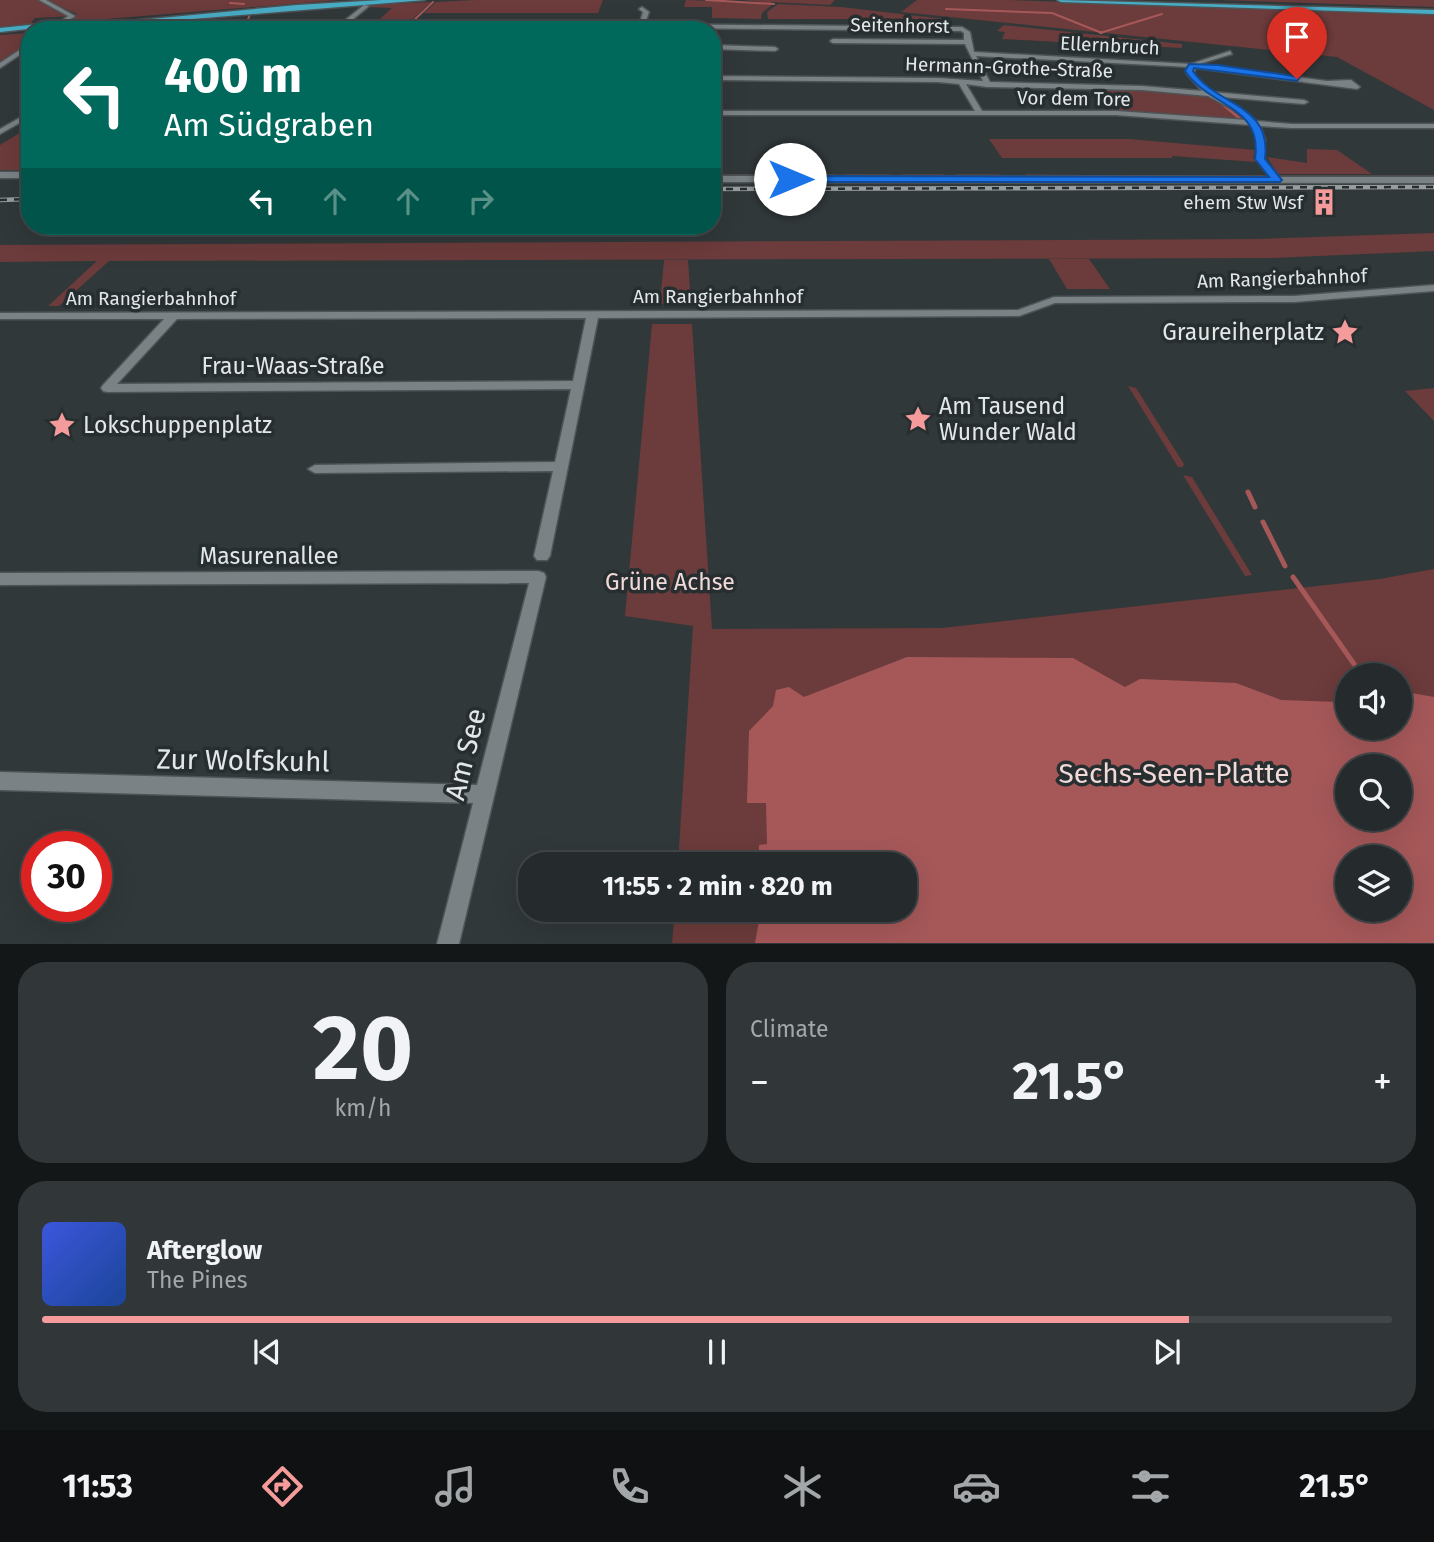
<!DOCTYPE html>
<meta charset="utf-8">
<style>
:root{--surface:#252a2c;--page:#313638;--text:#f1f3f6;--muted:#a3a7a9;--line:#424648;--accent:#f59b9b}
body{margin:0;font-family:"Fira Sans",sans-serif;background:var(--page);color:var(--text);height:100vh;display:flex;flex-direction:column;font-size:26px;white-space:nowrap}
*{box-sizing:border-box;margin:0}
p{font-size:23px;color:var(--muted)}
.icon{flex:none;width:38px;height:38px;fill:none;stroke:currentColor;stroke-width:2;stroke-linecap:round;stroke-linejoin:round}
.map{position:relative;height:944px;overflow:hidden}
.sheet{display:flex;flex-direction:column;gap:18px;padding:18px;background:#141718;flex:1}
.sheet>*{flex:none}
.banner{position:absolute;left:21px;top:21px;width:700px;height:214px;border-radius:28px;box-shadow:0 7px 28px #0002,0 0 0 2px var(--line);background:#00695c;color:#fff;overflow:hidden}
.tools{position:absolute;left:1335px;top:663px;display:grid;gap:14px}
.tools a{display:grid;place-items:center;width:77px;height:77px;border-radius:50%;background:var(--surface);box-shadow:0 7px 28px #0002,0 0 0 2px var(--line);font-size:35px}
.speed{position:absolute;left:21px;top:831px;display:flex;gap:14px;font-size:35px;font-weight:700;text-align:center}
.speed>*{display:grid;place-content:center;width:91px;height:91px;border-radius:50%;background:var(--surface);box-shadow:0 7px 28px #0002,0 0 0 2px var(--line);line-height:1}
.speed .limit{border:10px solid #d22;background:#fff;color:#111}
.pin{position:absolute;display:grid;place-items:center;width:60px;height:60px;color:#fff;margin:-72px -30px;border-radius:50% 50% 50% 0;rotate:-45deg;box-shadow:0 0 7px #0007}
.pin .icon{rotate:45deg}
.me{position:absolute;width:77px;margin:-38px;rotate:90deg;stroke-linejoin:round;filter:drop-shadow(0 0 5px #0008)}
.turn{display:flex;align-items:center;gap:24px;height:147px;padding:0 28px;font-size:32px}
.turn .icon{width:91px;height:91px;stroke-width:2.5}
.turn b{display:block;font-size:49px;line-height:60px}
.lanes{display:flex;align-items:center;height:66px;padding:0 28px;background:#0003;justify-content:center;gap:35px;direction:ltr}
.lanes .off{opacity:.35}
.big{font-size:52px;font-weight:700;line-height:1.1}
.sheet .widget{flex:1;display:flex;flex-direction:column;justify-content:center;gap:10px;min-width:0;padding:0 24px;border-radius:28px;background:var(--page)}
.sheet .dial{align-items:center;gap:0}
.dial b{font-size:91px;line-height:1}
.song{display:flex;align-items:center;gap:21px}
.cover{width:84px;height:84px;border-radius:10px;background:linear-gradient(135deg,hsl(230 70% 55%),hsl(220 70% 35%))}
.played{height:7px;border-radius:4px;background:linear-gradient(90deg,var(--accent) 85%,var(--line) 85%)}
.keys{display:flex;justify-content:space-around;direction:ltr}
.heat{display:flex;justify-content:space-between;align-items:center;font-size:38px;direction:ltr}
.sheet .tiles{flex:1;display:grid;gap:18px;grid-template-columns:1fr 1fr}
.widget:last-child{grid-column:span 2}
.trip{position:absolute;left:518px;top:852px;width:399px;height:70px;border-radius:28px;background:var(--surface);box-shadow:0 7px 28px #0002,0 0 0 2px var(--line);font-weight:700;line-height:70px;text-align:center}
.menu{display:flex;height:112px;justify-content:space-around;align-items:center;background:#0f1112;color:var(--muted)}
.menu .icon{width:49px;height:49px}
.menu .current{color:var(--accent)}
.menu b{font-size:32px;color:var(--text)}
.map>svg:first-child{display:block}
.green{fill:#6c3b3b;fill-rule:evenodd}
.water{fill:#a65859;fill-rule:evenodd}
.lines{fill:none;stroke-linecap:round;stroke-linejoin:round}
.stream-far2{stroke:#a65859;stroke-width:2}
.stream-far1{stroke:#a65859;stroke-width:2.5}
.stream{stroke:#a65859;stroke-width:5}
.minor-casing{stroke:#4e5355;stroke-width:3}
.highway-casing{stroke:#4e5355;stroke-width:3}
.minor{fill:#7a8285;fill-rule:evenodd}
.highway{fill:#49acc5;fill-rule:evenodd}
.rail-casing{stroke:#989d9f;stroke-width:4.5}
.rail{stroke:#272e30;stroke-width:2.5;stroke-dasharray:7;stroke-linecap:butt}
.highway-bridge-casing{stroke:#4e5355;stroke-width:9;stroke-linecap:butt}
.highway-bridge{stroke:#49acc5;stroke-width:8}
.route{fill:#1a73e8;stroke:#114b97;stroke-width:2}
.labels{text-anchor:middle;stroke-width:7;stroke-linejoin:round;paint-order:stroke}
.far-street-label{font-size:19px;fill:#e3e7e8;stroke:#272e30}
.far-poi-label{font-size:19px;fill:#e3e7e8;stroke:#272e30;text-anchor:end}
.poi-label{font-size:23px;fill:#e3e7e8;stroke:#272e30;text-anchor:start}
.street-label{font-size:23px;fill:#e3e7e8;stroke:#272e30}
.park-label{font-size:23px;fill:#f1d9d8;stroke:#272e30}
.near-street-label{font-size:28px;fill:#e3e7e8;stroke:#272e30}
.near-park-label{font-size:28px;fill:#f1d9d8;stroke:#272e30}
</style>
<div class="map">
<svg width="1434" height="944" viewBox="0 0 1434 944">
<rect width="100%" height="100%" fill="#31383a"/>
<path class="green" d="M0,0H37L73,16L35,18L31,23L58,22L0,28Z
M46,0H339L69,22L77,14Z
M474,0H603L598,13H424L436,2Z
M686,0L768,3L743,0H835L830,5L771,2L773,4L762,13L761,19L712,18V7H684Z
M917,0H1009L1434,14V110L1337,57L901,12Z
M1218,0H1434V7Z
M431,2L407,24L371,27L392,8L367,7L370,5Z
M778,4L841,7L944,19H768L767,12Z
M1004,25L1182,44V48L1002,39L1005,32L997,31Z
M30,33V42L0,63V35Z
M1098,88L1207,94L1233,109L1247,122L1122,112Z
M18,134H30V170H0V145Z
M989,139H1129L1255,150L1253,158L1256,162L1172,156V158H1002Z
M1307,149L1337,150L1372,174H1278L1267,157L1307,163Z
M1434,233V251L1272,258L109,261L59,306H48L97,261L0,262V245L1259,239Z
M1049,259H1089L1110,289H1067Z
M664,260H688L691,304H660Z
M652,324H692L712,629L942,628L1380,579L1434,569V943H672L675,910H905V864H678L693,626L625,616ZM1348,676H1400V728H1348ZM1348,766H1400V819H1348ZM1348,858H1400V910H1348Z
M1128,386L1136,388L1184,464L1183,467H1178Z
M1434,388V421L1405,391Z
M1183,475L1192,477L1252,575L1245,576Z"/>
<path class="water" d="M907,657L1073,658L1125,687L1140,679L1236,683L1281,700L1339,702L1347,686L1348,728H1400V691L1434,697V943H755L761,910H905V864H759V845L767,844L766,803H747L749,731L773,706L776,690L789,687L804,697ZM1348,766H1400V819H1348ZM1348,858H1400V910H1348Z"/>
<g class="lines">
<path class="stream-far2" d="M706,0L774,4
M230,3L244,4
M946,9L1052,13L1102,33
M246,25L250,14
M414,28L411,23L433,2
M233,30L238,27
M1100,33L1162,14"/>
<path class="stream-far1" d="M1221,103L1244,122
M712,176H784
M796,176H835
M846,176H890
M903,176H944
M956,176H1000
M1026,176L1263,177
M1279,177H1434"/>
<path class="stream" d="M1248,492L1255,507
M1263,522L1285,566
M1293,577L1354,664
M1358,669L1360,673"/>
<defs>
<path id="minor" d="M39,0H46L75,16L56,30H49L68,16Z
M364,5L369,6L340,30H333Z
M642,7L649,12L645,24L962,27L970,32L974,52L1191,64L1230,51L1232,54L1199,64L1327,81L1351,80L1360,87L1357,89L1196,68L1193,74L1212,92L1304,100L1308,102L1304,104L1221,97L1239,107L1256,121L1292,124H1434V128H1292L1260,126L1265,140L1264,159L1279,177H1434V183L712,182V176L1270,177L1256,159L1257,140L1251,125L1116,115H712V111H975L959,84L938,82L721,80L720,91L712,92L715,80H712V76L938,78L983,81L965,44L833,43L830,41L833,39L964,40V33L961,31L459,26L409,30L459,22L636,24L640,22L643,12L639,9ZM976,56L1190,67L1187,74L1202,91L1142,86L990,82ZM966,84L987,87L1142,90L1208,96L1234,110L1247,120L1116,111H982Z
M30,43V48L0,68V63Z
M712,45L775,47L778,49L775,51L712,49Z
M30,112V117L0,134V129Z
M0,172H30V178H0Z
M1434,285V291L1294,302L1055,303L1019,316L598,318L550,556L547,560H537L534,556L553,471L315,473L308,469L315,465L555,462L571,389L107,392L103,391L101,388L103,385L164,319H0V313L1018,310L1054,297L1294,296ZM586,318L573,381L117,384L177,319Z
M538,571L544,573L546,577L459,944H437L473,803L0,790V772L477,785L529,583L0,585V573Z"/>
<path id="highway" d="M382,0H425L70,29L66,27L297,5Z
M1057,0L1434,10V14L1061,2Z
M49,23L46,27L0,32V28Z"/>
</defs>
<use href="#minor" class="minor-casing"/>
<use href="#highway" class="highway-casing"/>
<use href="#minor" class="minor"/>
<use href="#highway" class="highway"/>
<defs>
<path id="rail" d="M712,189L1434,187
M0,200L30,199"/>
</defs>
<use href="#rail" class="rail-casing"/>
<use href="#rail" class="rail"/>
<defs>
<path id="highway-bridge" d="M46,25L77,23"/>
</defs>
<use href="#highway-bridge" class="highway-bridge-casing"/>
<use href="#highway-bridge" class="highway-bridge"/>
</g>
<path class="route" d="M1189,64L1218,65L1300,77L1297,81L1194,68L1193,71C1217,107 1272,103 1265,159L1282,180L1280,182H790L785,179L790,176L1269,177L1255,159C1263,105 1210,108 1185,71Z"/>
<defs>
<symbol id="building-bare" viewBox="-9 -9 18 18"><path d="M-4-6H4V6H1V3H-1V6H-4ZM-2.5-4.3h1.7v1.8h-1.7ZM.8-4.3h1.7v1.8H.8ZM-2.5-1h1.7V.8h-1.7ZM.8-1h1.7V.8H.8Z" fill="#f59b9b" stroke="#272e30" stroke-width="2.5" paint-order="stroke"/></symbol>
<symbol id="sight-bare" viewBox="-9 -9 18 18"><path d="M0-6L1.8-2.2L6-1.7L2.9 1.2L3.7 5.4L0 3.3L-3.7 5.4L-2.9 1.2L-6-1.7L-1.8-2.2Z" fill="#f59b9b" stroke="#272e30" stroke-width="2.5" paint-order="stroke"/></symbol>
</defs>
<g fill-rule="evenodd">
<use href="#building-bare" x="1305" y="183" width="38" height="38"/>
<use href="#sight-bare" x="1326" y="313" width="38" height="38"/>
<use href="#sight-bare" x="899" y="400" width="38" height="38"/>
<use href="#sight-bare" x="43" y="406" width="38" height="38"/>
</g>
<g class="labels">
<g class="far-street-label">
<text transform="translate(900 25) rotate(1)" y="7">Seitenhorst</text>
<text transform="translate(1110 45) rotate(3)" y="7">Ellernbruch</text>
<text transform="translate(1009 67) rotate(2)" y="7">Hermann-Grothe-Straße</text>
<text transform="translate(1074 98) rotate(1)" y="7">Vor dem Tore</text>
<text transform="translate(1282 278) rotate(-2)" y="7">Am Rangierbahnhof</text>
<text x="718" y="303">Am Rangierbahnhof</text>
<text x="151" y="305">Am Rangierbahnhof</text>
</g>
<g class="far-poi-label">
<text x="1303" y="209">ehem Stw Wsf</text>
</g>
<g class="poi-label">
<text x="1324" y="340" text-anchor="end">Graureiherplatz</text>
<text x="939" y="414">Am Tausend<tspan x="939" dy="26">Wunder Wald</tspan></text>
<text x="83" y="433">Lokschuppenplatz</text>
</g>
<g class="street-label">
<text x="293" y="374">Frau-Waas-Straße</text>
<text x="269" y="564">Masurenallee</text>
</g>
<g class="park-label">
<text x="670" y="590">Grüne Achse</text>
</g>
<g class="near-street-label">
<text transform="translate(465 754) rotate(-76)" y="10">Am See</text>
<text transform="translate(243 760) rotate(1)" y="10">Zur Wolfskuhl</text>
</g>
<g class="near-park-label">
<text x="1174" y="783">Sechs-Seen-Platte</text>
</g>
</g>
</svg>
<div class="tools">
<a><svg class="icon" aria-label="sound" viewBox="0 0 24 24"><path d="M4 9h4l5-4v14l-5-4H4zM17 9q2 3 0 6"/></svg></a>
<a><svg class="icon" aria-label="search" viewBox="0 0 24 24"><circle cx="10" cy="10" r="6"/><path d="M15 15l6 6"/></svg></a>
<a><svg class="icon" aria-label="layers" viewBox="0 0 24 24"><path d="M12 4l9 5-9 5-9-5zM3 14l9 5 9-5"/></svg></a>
</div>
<div class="speed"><div class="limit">30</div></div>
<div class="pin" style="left:1297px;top:79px;background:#d93025"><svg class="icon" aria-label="arrive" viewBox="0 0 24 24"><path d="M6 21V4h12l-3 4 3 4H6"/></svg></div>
<svg class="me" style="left:790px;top:179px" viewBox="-20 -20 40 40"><circle r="19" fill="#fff"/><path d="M0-13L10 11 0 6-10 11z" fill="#1a73e8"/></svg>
<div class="trip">11:55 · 2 min · 820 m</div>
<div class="banner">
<div class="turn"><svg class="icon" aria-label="left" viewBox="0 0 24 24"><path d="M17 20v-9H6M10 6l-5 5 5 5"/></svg><div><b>400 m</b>Am Südgraben</div></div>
<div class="lanes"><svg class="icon" aria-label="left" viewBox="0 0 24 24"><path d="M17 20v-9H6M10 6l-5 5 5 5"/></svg><svg class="icon off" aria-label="ahead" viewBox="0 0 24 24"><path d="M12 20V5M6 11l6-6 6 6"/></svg><svg class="icon off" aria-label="ahead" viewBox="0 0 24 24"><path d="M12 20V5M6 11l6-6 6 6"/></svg><svg class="icon off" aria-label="right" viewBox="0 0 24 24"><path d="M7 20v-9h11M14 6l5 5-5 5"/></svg></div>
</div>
</div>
<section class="sheet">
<div class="tiles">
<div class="widget dial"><b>20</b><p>km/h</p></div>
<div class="widget"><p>Climate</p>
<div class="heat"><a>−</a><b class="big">21.5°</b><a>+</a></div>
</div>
<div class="widget">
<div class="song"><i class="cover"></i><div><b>Afterglow</b><p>The Pines</p></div></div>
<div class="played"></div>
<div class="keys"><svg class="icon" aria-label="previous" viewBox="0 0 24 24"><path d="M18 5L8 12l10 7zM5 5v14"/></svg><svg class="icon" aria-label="pause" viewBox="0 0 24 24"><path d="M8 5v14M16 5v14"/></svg><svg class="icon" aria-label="next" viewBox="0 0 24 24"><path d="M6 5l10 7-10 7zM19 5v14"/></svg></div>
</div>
</div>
</section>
<nav class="menu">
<b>11:53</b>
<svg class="icon current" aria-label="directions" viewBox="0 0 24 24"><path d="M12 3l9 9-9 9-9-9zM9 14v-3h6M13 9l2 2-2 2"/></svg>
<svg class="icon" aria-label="music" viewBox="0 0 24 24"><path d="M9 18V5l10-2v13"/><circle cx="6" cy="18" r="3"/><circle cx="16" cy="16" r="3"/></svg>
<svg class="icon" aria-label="phone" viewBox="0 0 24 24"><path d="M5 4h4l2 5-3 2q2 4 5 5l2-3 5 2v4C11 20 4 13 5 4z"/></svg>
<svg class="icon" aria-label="climate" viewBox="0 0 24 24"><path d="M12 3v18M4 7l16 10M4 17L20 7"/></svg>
<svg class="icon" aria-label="car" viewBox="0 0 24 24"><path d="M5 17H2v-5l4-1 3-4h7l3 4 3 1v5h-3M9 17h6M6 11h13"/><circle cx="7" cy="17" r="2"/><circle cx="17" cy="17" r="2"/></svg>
<svg class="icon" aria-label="filters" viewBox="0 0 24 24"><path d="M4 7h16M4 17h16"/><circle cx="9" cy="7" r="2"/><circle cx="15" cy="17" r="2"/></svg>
<b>21.5°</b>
</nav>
